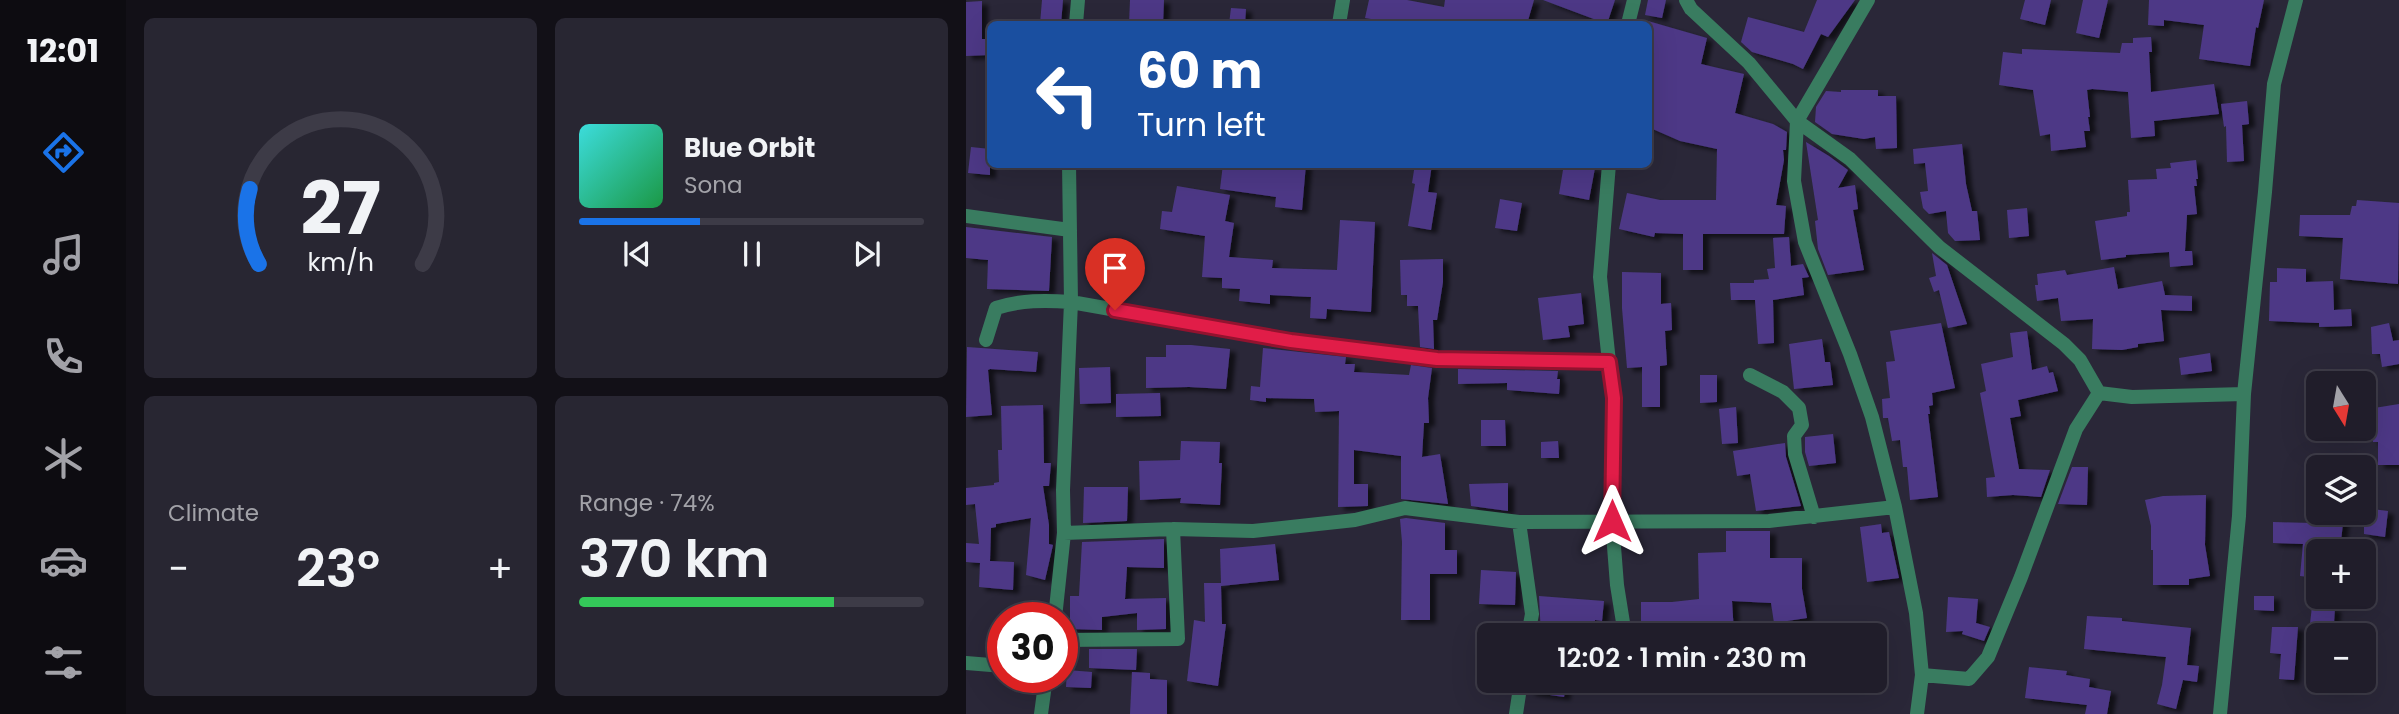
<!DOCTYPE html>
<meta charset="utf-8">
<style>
:root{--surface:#201d2a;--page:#282632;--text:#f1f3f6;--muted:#a2a2a8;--line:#3d3b47;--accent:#1a73e8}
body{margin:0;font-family:Poppins,sans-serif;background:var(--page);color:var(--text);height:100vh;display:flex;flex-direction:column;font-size:26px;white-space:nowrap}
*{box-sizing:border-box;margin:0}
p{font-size:23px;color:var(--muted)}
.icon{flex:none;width:38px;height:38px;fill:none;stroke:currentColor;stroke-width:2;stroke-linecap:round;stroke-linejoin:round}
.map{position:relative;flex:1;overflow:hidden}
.side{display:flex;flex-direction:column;gap:18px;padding:18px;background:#121017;width:840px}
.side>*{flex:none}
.guide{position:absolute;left:21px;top:21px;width:665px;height:147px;border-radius:10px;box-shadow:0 7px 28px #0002,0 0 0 2px var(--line);background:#1a4fa0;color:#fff;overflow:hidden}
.needle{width:46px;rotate:169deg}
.fabs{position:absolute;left:1340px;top:371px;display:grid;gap:14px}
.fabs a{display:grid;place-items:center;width:70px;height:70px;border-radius:10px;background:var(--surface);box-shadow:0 7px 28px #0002,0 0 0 2px var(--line);font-size:35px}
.speed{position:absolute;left:21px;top:602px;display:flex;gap:14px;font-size:35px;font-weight:700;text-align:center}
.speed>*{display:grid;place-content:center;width:91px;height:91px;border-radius:50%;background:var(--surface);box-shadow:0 7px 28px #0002,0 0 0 2px var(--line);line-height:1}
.speed .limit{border:10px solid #d22;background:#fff;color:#111}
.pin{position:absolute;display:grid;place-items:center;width:60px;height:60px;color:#fff;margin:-72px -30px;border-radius:50% 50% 50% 0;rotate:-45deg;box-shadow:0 0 7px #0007}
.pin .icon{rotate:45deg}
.me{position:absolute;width:77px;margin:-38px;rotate:0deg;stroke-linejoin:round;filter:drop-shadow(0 0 5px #0008)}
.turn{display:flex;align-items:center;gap:24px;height:147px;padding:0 35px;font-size:32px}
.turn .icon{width:91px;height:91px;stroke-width:2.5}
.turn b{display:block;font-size:49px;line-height:60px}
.big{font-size:52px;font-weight:600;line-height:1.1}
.side .tile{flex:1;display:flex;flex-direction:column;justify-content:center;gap:10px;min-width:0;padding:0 24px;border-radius:10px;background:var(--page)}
.side .dial{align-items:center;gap:0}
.dial svg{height:182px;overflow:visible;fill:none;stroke:var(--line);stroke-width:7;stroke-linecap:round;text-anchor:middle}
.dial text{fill:var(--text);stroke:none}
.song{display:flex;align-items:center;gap:21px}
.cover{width:84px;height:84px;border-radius:10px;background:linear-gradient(135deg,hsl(180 70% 55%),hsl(140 70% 35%))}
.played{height:7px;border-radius:4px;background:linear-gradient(90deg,var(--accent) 35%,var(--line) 35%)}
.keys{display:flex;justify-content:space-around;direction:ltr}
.heat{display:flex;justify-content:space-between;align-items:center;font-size:38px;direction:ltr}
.charge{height:10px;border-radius:5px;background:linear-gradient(90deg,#34c759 74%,var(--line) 0)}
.side .tiles{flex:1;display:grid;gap:18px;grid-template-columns:repeat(2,1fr)}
.trip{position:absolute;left:511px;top:623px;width:410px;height:70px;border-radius:10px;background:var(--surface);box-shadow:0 7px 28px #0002,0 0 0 2px var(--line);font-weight:600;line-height:70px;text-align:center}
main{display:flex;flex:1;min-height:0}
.dock{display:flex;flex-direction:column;width:126px;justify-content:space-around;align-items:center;background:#0d0c11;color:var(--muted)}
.dock .icon{width:49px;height:49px}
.dock .on{color:var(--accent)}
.dock b{font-size:32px;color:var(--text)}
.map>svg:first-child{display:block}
.building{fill:#4d3986;filter:url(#shadow)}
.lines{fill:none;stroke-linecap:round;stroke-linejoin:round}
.street{stroke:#397c60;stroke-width:14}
.route-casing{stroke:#92132f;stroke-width:18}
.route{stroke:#e11d48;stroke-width:12}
</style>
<main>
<nav class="dock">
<b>12:01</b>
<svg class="icon on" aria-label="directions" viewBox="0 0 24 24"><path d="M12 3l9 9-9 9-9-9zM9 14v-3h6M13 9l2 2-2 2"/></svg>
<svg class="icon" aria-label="music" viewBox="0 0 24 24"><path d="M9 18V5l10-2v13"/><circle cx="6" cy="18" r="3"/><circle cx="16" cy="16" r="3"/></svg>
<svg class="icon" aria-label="phone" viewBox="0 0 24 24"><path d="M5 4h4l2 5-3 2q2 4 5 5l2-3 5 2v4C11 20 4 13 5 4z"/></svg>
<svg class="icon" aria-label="climate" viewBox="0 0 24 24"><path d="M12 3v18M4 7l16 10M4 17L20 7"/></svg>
<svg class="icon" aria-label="car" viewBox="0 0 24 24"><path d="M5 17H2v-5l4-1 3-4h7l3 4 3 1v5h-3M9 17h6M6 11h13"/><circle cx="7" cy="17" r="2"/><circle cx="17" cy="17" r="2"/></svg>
<svg class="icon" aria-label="filters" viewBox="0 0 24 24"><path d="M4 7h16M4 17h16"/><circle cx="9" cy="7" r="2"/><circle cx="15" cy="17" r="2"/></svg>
</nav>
<section class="side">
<div class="tiles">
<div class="tile dial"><svg viewBox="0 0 100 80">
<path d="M14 69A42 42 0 1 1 86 69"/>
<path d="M14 69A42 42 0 0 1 10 36" stroke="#1a73e8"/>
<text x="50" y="56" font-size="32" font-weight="700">27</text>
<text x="50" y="72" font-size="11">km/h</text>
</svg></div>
<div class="tile">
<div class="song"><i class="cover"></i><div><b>Blue Orbit</b><p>Sona</p></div></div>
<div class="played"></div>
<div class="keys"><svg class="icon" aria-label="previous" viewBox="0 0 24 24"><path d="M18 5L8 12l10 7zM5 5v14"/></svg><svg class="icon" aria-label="pause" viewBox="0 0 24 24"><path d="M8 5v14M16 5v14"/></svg><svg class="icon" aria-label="next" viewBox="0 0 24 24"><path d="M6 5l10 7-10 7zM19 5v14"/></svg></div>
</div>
<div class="tile"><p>Climate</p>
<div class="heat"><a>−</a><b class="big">23°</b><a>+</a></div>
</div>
<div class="tile"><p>Range · 74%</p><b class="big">370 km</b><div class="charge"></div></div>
</div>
</section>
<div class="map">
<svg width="1433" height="714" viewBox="0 0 1433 714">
<defs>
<filter id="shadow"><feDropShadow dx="6" dy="3.5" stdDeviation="2" flood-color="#0009"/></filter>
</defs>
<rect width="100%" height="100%" fill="#2a2738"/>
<path class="building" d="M76,0H97L95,24H74Z
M164,0H198L197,24H163Z
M403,0H441L478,7L479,0H568L561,24H435L399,18Z
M577,0H649L641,24Z
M682,0H700L696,18L679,15Z
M851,0H889L862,37L855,34L837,69L827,64L786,52L775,42L782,17L838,32Z
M1059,0H1085L1079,25L1054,19Z
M1117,0H1142L1133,38L1110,33Z
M1183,0H1298L1292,28L1290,27L1284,66L1233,59L1238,25L1198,20V26L1182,25Z
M16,1V39H24V55L0,56V2Z
M265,8L280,9L279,24H263Z
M682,21L741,38L735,64L778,74L769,113L807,124L821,132L820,150H817L818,160L810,205L820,206L818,234H737V270H717V234L689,233L688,237L653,229L661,193L694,200H750L751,149L714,141L682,127Z
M1185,37L1186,52H1183L1185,92L1248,84L1253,114L1188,121L1189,136L1165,138L1162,92L1126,89L1121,90L1124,117H1122L1124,131H1118L1120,147L1085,151L1084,134L1074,136L1067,90L1033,85L1037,52L1056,54V49L1154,53L1156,43H1167V38Z
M875,90H912V96H930L931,148L910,149L909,137L898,139L866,134L849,122L850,107L860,91L875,92Z
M1281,101L1283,124L1276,125L1278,161L1261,162L1260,126L1258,127L1255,104Z
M840,142L863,156L882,170L872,188L889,185L892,209L887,210L898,270L862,275L852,249L849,221L852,220Z
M996,144L1000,184L1006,211H1011L1014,240L989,241L982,233L980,211L963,214L957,208L954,192L962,191L959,163L948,164L947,149Z
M5,147L24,149V175L2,173Z
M1230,160L1232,179H1230L1231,186H1228L1231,214L1221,215L1219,251H1226L1227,265L1204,267L1203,252L1160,255V257L1135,260L1129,221L1161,216V212H1164L1162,180L1191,179L1190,169L1205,168L1204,163Z
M257,164H340L336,210L309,207L310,197L254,189Z
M449,164H466L462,192L471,193L465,230L442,226L449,184L446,183Z
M598,164L629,168L623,200L593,194Z
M211,186L264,195L259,221L268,223L263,257L307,260L306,268L371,270L374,220L409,222L405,312L361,309L360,319L344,318L345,297L304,295V304L273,301L274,289L256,288V278L236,277L239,236L194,229L196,211L206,212Z
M534,199L556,203L551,231L529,228Z
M1391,200L1433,203L1432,284L1374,279L1377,238L1333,236L1334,215H1384L1386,206H1390Z
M1061,208L1063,236L1043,238L1041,210Z
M0,227L86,237L83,291L21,289L22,260L0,258Z
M823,237L825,266L837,264L843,277L836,278L838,295L807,300L808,343L792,344L789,300H765L764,283H788V280L803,279L801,269L809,268L807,238Z
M966,253L981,265L1001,324L982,328L973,290L968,292L963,278L970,276Z
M477,259V282L471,320H467L468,349L454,347L452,306H441V295H435L434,260Z
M1148,267L1152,289L1196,281L1199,295L1226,296V311L1195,310L1198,341L1172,344V347L1156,350L1126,349L1127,319L1095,321L1092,298L1071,301L1069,285H1072L1071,274L1099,270L1101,275Z
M1311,268L1340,269V282L1367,281L1368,310L1385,309L1386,326L1353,327V323L1303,321L1304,282H1311Z
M656,272L695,273V304L705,303L706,330L699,331L701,365L694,366V407H676V367L661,368L656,308Z
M615,293L618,324L602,326L604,337L577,340L572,298Z
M975,323L989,388L966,393L967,405L963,406L964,414H962L972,497L944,500L941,467H937L934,440L926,441L922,418H917L916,399L924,398L920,362L929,361L924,331Z
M1423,323L1427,341L1433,340V364L1416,367L1414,354H1406L1405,327Z
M1061,331L1066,370L1081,366L1083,373L1087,372L1092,391L1052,400L1055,416L1044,418L1053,469L1084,470L1075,497L1047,495L1021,497L1020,478L1029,477L1014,393L1020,391L1015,364L1047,357L1044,333Z
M856,339L859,362H864L867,385L828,389L823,344Z
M200,345H225L264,349L260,389L223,387L180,388V357H200Z
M1,347L72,352L70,372L24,369L22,370L26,415L0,417Z
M297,348L380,357L379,364H389L388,372L443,375L445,365L466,368L462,398L463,423H458L456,457L474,454L482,504L435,499V456L388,450V484H402V506L372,507L373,411L349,412L348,399L300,398V402L284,400L285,386L294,387Z
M1244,353L1246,371L1215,375L1213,358Z
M144,367L145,403L114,404L113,368Z
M492,369L592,371L591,379H594L593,394L541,390V383L492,384Z
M734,375H751V402L734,403Z
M194,393L195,416L150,417V394Z
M1433,404V465H1412V442H1407L1402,409Z
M77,405L78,463H85L83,486H77L83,525V544L87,545L79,580L60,575L65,518L30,524V527L25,528L24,561L48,562L47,590L13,587L14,563L0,562V543L13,544L9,504L0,505V488L28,485V483L33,482L32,450H36L35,406Z
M770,407L772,443L756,444L753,409Z
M515,420H539L540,446H515Z
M867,434L870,463L843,466L839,452V437Z
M215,441L254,442L253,463H256L254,505L214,503L215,498L174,500L173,461L214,460Z
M592,441L593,458H575V442Z
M819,443L820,457L835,506L790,511L784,474L771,476L767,451Z
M1106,467H1122L1121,505L1092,504Z
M542,483V511L505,506L503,484Z
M118,487H162L161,521L117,523Z
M1240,495L1239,545L1244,576L1223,579V585H1187V550H1185V526L1179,500L1197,496Z
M1398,508L1422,511L1419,537L1398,534Z
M1347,513H1378L1374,551H1353V578L1334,576L1337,544L1307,543V522L1346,523Z
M440,518L479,523V550H491V574H464V620H435L436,542L434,519Z
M915,524L916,533L923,532L933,578L901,582L894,527Z
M760,531H804V558H836V589L841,618L808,623L805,603L766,601L768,633L740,634L739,625L704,627V629H675V602H706L733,599L732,553L760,552Z
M198,539V568L161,567L159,599L200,598V629L171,630V613L136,617V630L104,629V596H113L116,542Z
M309,544L313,580L255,586L256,624H260L252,686L221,681L228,620L239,622L238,583H255L254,549Z
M515,570L550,572L549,605L513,604Z
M573,596L638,601L636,621L629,620V635H575Z
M1288,596H1308V611L1288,610Z
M982,597L1012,599L1010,623L1024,627L1018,641L996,634L997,631L980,632Z
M1346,606L1369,608L1368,623H1365V625L1344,624Z
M1121,616L1156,618V621L1225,628L1221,665L1233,666L1231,682L1217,680L1210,709L1191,704L1196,685L1200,657L1118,649Z
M1306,627H1332L1328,680L1313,679L1315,654L1304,653Z
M123,649H171L170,670L123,668Z
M1063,667L1101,671L1100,675L1124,679L1123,687L1145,691L1141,714H1119L1121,705L1059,698Z
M101,670L126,672L125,688L100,687Z
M166,672L184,673V679L201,680V714H164Z
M564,681H601L598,697L563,692Z"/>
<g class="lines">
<path class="street" d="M720,0L725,9L783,63L831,121L884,159L973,247L1098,344L1114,360L1133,393L1166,397L1278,394
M902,0L831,121L828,181L839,242L884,354L906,417L929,507L950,613L956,675L951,714
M110,24L112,0
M373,24L377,0
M662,24L668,0
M0,216L104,230
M20,340L30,308C55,300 79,300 105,302L325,341L471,359L643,362L634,277L643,164
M643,362L648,398L646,521L651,585L659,635
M784,375L817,392L833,408L836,425L828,436L829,454L848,517
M553,522L566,614L562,635
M98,533L207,529L287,531L389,520L439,508L553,522L803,521L929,507
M89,618L98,533L97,490L105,302L103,164
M96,640L212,639L207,529
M0,663L37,666
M956,675L1003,679L1022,657L1055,577L1110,429L1133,393
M75,714L80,677
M550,714L555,681
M1254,714L1273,516L1278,394L1299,192L1308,84L1330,0"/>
</g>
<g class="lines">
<defs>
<path id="route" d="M149,310L325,341L471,359L643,362L648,398L646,521"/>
</defs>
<use href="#route" class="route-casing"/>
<use href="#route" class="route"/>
</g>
</svg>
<div class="fabs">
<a><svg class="needle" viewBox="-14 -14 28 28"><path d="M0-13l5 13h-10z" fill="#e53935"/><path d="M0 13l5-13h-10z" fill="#a2a2a8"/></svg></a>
<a><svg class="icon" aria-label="layers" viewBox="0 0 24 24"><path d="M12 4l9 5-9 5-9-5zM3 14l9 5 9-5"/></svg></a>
<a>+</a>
<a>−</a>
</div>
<div class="speed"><div class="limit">30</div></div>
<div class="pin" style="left:149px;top:310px;background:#d93025"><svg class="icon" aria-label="arrive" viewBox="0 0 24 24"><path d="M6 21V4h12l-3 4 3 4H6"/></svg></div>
<svg class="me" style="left:646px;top:521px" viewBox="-20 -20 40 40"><path d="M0-17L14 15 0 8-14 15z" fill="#e11d48" stroke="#fff" stroke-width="4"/></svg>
<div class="trip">12:02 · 1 min · 230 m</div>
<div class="guide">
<div class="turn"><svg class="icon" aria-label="left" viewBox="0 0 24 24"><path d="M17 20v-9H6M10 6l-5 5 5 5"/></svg><div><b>60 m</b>Turn left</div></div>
</div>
</div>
</main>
